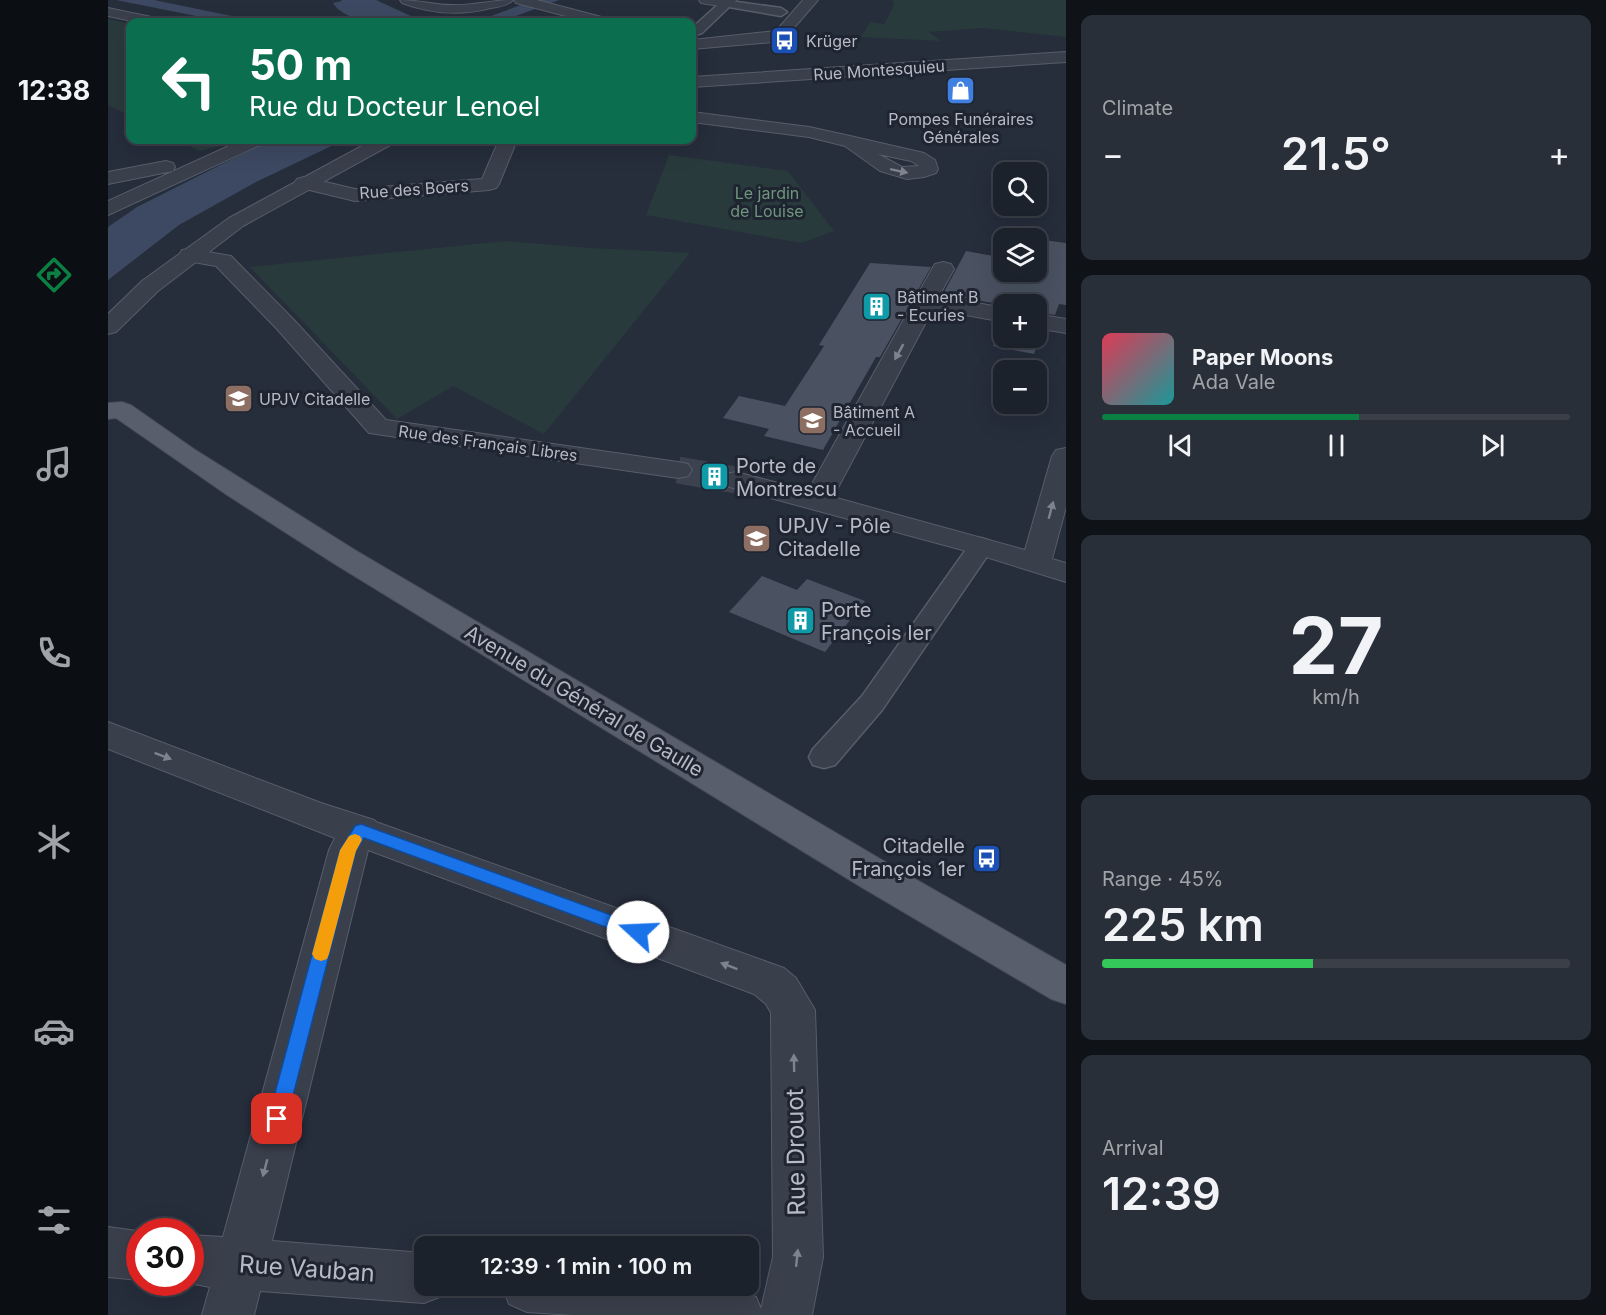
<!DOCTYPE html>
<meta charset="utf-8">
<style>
:root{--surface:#1c222c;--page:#292f38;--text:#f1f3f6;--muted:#a0a4a9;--line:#3a3f48;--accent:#0b8043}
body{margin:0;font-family:Inter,sans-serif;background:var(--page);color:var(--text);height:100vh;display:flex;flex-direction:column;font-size:22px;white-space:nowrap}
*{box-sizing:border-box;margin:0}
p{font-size:20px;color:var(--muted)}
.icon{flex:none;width:33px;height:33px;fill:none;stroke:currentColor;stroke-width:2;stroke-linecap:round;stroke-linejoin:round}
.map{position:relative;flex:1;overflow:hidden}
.side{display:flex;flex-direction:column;gap:15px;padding:15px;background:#0f1318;width:540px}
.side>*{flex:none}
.top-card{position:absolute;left:18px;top:18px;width:570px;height:126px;border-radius:12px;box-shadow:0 6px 24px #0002,0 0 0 2px var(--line);background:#0b6e4f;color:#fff;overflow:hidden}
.fabs{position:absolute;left:885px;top:162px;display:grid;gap:12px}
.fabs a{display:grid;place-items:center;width:54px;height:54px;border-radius:12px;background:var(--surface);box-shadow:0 6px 24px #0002,0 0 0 2px var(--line);font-size:30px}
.speed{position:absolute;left:18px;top:1218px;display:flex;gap:12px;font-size:30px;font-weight:700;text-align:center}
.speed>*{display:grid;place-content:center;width:78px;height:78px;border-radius:50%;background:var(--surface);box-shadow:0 6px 24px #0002,0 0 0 2px var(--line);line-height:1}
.speed .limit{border:9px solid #d22;background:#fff;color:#111}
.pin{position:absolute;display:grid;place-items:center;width:51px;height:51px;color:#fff;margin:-26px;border-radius:12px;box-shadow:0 3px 9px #0006}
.me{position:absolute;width:66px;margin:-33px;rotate:290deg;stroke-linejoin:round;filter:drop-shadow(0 0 4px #0008)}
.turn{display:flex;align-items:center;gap:21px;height:126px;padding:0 24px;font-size:27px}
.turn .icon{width:78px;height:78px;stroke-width:2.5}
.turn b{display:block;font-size:42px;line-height:51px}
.big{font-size:45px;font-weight:600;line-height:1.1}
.side .tile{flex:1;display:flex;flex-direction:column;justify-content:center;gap:9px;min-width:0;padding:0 21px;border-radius:12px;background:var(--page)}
.side .dial{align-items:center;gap:0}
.dial b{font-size:78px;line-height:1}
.song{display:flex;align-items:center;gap:18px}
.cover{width:72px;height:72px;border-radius:9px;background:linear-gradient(135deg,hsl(350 70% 55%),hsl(180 70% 35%))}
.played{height:6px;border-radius:3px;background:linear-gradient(90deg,var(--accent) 55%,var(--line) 55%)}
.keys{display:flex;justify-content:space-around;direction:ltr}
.heat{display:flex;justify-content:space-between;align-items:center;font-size:33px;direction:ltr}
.charge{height:9px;border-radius:4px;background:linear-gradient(90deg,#34c759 45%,var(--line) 0)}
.trip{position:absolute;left:306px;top:1236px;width:345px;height:60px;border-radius:12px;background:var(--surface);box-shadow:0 6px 24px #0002,0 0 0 2px var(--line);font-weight:600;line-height:60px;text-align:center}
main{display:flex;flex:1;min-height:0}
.menu{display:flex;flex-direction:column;width:108px;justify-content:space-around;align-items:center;background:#0b0e12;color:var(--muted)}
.menu .icon{width:42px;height:42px}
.menu .active{color:var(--accent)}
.menu b{font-size:27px;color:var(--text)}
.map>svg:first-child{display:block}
.green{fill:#293a3d}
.water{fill:#3d4962}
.building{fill:#4a5262}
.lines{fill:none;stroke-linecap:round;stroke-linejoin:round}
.minor-tunnel{stroke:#3c4250;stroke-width:27;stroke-dasharray:27 14;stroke-linecap:butt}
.pedestrian-casing{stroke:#585d6a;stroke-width:3}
.minor-casing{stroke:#585d6a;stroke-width:2}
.tertiary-casing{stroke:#585d6a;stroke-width:2}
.primary-casing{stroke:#434855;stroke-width:2}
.pedestrian{fill:#3a3f4c;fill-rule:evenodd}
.minor{fill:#3a3f4c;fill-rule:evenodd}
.tertiary{fill:#3a3f4c;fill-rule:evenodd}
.primary{fill:#585e6b;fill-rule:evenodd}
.oneway{fill:#7e8390}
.route{fill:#1a73e8;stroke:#114b97;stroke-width:1.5}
.slow{fill:#f59e0b}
.labels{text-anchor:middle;stroke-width:6;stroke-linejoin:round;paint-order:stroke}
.far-poi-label{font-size:16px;fill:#b6bac7;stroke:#1f2431;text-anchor:start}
.far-street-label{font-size:16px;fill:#b6bac7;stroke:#1f2431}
.far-park-label{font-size:16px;fill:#6f957c;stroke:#1f2431}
.poi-label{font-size:20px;fill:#b6bac7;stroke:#1f2431;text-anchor:start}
.street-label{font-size:20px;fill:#b6bac7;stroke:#1f2431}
.near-street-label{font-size:24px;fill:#b6bac7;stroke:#1f2431}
</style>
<main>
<nav class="menu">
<b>12:38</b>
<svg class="icon active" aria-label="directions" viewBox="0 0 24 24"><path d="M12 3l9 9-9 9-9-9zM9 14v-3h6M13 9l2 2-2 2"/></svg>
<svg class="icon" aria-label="music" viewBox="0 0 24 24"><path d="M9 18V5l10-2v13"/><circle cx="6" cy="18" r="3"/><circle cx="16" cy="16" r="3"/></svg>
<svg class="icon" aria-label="phone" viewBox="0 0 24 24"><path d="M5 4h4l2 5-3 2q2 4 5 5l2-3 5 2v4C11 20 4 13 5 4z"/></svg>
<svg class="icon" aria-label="climate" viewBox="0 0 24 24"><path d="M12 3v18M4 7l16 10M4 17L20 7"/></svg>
<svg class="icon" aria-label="car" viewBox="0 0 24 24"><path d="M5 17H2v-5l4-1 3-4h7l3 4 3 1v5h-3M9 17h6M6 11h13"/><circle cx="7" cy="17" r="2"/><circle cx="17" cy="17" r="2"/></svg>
<svg class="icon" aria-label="filters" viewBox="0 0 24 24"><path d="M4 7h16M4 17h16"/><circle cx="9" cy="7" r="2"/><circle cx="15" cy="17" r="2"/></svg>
</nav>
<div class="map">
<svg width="958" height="1315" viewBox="0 0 958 1315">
<rect width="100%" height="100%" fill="#262d3b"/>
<path class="green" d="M784,0H958V37L875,28L821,32L833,41L753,37L762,22L776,24L786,5Z
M0,19L22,24V116L0,105Z
M69,140H141L91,151Z
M561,155L680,171L726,231L693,243L538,215Z
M397,241L484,248L582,253L436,434L345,386L289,419L142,267Z"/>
<path class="water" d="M8,0H46L153,22H118Z
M233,0H268L316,22C291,23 240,27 225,3L234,1Z
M426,0H451L392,22H367Z
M162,140H236L148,182L71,225L0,280V227L29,207Z"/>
<path class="building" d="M928,239L958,243V305L951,304L947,315L928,312V304L896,305L835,294L858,251L896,258V272H928Z
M762,263L823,267L772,357H768L715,450L656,436L661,429L615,418L631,396L677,406L716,346L711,345Z
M895,324L896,338H928V330L934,331L926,354L885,346Z
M654,576L689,590L699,579L757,601L717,652L621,612Z"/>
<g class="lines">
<path class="minor-tunnel" d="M570,470L628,480"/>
<defs>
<path id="pedestrian" d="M615,0L673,8L679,12L673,16L621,7L594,33L584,36V28Z
M873,538L882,541L886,546L774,710L727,765L716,768L705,765L701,757L705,749L754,696L864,541Z"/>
<path id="minor" d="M292,0C311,0 329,6 348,5C368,5 386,0 405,0C400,5 391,7 383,8C352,16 324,14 294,3Z
M406,0H429L501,19L503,22H481L408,3Z
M591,0H629L618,7L593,3Z
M0,8L53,19L55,22H29L0,16Z
M958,52V62L584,87V77Z
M584,112L701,127L742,136L816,153L827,160L830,169L828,173L816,177L799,179L772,171L737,146L701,137L584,122ZM770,154L803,161L811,166L794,167Z
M134,140H157L154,144L0,215V201Z
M391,140H409L391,184L388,188L381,190L247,201L189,187L186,183L189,179L196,177L247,189L374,179Z
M58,161L65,163L67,167L65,171L0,184V172Z
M82,249L123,256L185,319L278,420L570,462L580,464L584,470L580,476L570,478L261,433L169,329L108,266L74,260L71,255L74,250Z
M835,262L843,264L846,269L831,296L896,308V322L825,309L725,497L917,550L944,456L948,450L958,448V507L944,559L958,563V582L862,552L618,486L614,480L618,474L628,472L700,491L824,269L827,264Z
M928,314L958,319V333L928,328Z
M0,722L213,803L266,820L268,822L676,968L688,978L707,1010L715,1257L704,1315H465L419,1312L401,1304L394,1286H620L648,1297L653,1309L665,1257L663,1013L658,1004L646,994L260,850L164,1241L316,1253V1286H338L334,1296L316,1303L152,1291L146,1315H94L102,1287L76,1282H82V1235L115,1237L221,850L227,838L0,749Z
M0,1227L36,1232H32V1280L0,1277Z"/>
<path id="tertiary" d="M695,0H710L678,37L665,42L584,49V40L668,31Z
M265,140H287L284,144L135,226L50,291L8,332L0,334V314L34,281L121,218Z"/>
<path id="primary" d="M14,402L23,405L86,449L247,550L781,864L958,965V1004L943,999L753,887L225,563L119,495L8,418L0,419V403Z"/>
</defs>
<use href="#pedestrian" class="pedestrian-casing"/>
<use href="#minor" class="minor-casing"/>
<use href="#tertiary" class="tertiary-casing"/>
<use href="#primary" class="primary-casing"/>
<use href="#pedestrian" class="pedestrian"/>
<use href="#minor" class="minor"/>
<use href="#tertiary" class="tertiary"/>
<use href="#primary" class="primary"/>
</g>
<defs><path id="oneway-solid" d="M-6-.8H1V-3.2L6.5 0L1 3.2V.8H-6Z" transform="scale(1.5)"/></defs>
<g class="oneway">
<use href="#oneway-solid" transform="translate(791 171) rotate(12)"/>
<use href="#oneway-solid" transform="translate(791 352) rotate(119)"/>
<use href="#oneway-solid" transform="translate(943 510) rotate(-75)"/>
<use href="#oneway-solid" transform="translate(55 756) rotate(21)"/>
<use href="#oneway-solid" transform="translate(621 966) rotate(-159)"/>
<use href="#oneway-solid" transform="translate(686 1063) rotate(-91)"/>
<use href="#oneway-solid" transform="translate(157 1168) rotate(105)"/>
<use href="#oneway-solid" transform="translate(689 1258) rotate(-84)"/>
</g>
<path class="route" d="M253,824L536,927L539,932L536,937L530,939L256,838L248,851L179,1119L176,1126L169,1128L163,1126L160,1119L232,850L247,826Z"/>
<path class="slow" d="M247,834L252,836L254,840L248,851L221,954L219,959L213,961L207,959L204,954L232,850L241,836Z"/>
<defs>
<symbol id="bus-square" viewBox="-11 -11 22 22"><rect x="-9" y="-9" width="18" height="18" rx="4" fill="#1a4fb4" stroke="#1f2431"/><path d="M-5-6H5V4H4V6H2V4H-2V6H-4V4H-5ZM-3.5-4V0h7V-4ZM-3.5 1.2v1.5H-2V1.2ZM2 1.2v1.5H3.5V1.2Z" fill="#fff"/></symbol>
<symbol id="shop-square" viewBox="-11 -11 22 22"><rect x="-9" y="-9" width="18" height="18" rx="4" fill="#3f7fe0" stroke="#1f2431"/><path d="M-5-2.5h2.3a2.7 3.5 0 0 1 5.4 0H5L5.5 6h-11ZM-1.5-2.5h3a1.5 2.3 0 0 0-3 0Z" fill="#fff"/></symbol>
<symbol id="building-square" viewBox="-11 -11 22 22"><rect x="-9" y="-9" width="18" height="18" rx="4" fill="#0f9aa8" stroke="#1f2431"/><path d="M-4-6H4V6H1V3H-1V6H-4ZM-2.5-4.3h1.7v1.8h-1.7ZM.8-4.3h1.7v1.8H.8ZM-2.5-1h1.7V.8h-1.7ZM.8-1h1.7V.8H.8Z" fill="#fff"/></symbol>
<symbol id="university-square" viewBox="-11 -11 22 22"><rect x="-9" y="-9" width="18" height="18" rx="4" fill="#8d6e63" stroke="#1f2431"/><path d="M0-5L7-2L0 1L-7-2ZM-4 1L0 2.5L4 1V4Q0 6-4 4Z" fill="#fff"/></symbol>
</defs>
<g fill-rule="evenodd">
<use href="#bus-square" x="660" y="24" width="33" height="33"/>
<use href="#shop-square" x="836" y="74" width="33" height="33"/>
<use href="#building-square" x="752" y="290" width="33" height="33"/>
<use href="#university-square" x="114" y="382" width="33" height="33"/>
<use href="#university-square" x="688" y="404" width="33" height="33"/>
<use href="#building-square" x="590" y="460" width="33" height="33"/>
<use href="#university-square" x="632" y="522" width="33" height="33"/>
<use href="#building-square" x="676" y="604" width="33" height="33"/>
<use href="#bus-square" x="862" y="842" width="33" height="33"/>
</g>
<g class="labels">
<g class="far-poi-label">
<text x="698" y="47">Krüger</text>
<text x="853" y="125" text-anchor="middle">Pompes Funéraires<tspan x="853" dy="18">Générales</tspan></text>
<text x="789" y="303">Bâtiment B<tspan x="789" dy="18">- Ecuries</tspan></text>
<text x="151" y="405">UPJV Citadelle</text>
<text x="725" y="418">Bâtiment A<tspan x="725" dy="18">- Accueil</tspan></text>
</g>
<g class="far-street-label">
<text transform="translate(771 70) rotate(-4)" y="6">Rue Montesquieu</text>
<text transform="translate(306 189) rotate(-4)" y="6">Rue des Boers</text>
<text transform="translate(380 443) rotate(8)" y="6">Rue des Français Libres</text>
</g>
<g class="far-park-label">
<text x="659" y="199">Le jardin<tspan x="659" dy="18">de Louise</tspan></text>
</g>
<g class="poi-label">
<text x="628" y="473">Porte de<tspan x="628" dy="23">Montrescu</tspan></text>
<text x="670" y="533">UPJV - Pôle<tspan x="670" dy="23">Citadelle</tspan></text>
<text x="713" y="617">Porte<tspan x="713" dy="23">François Ier</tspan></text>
<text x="857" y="853" text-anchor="end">Citadelle<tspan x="857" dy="23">François 1er</tspan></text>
</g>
<g class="street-label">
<text transform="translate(476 701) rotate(31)" y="7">Avenue du Général de Gaulle</text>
</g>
<g class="near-street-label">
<text transform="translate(688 1152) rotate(-91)" y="8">Rue Drouot</text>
<text transform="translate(199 1269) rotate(4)" y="8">Rue Vauban</text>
</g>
</g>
</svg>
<div class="fabs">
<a><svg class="icon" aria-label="search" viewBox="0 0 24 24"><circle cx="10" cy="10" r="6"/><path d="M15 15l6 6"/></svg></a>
<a><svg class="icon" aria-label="layers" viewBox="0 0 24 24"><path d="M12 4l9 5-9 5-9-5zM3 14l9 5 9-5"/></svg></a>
<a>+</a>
<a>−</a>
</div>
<div class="speed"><div class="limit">30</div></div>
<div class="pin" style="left:169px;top:1119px;background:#d93025"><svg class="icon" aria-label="arrive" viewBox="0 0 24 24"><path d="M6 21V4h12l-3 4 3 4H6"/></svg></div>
<svg class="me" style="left:530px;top:932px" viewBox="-20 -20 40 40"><circle r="19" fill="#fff"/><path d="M0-13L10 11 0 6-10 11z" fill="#1a73e8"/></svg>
<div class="trip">12:39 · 1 min · 100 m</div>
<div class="top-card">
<div class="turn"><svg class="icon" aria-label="left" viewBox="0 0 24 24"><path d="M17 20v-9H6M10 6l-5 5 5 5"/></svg><div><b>50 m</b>Rue du Docteur Lenoel</div></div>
</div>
</div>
<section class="side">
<div class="tile"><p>Climate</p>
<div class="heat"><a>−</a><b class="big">21.5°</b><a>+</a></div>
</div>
<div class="tile">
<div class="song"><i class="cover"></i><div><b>Paper Moons</b><p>Ada Vale</p></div></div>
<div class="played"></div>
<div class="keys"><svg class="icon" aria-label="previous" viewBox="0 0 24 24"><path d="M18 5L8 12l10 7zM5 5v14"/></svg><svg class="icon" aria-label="pause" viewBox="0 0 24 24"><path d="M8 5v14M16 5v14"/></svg><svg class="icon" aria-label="next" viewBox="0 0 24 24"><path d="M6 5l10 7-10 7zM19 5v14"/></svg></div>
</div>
<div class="tile dial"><b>27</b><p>km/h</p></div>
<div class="tile"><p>Range · 45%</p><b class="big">225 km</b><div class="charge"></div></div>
<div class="tile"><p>Arrival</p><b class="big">12:39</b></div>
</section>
</main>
